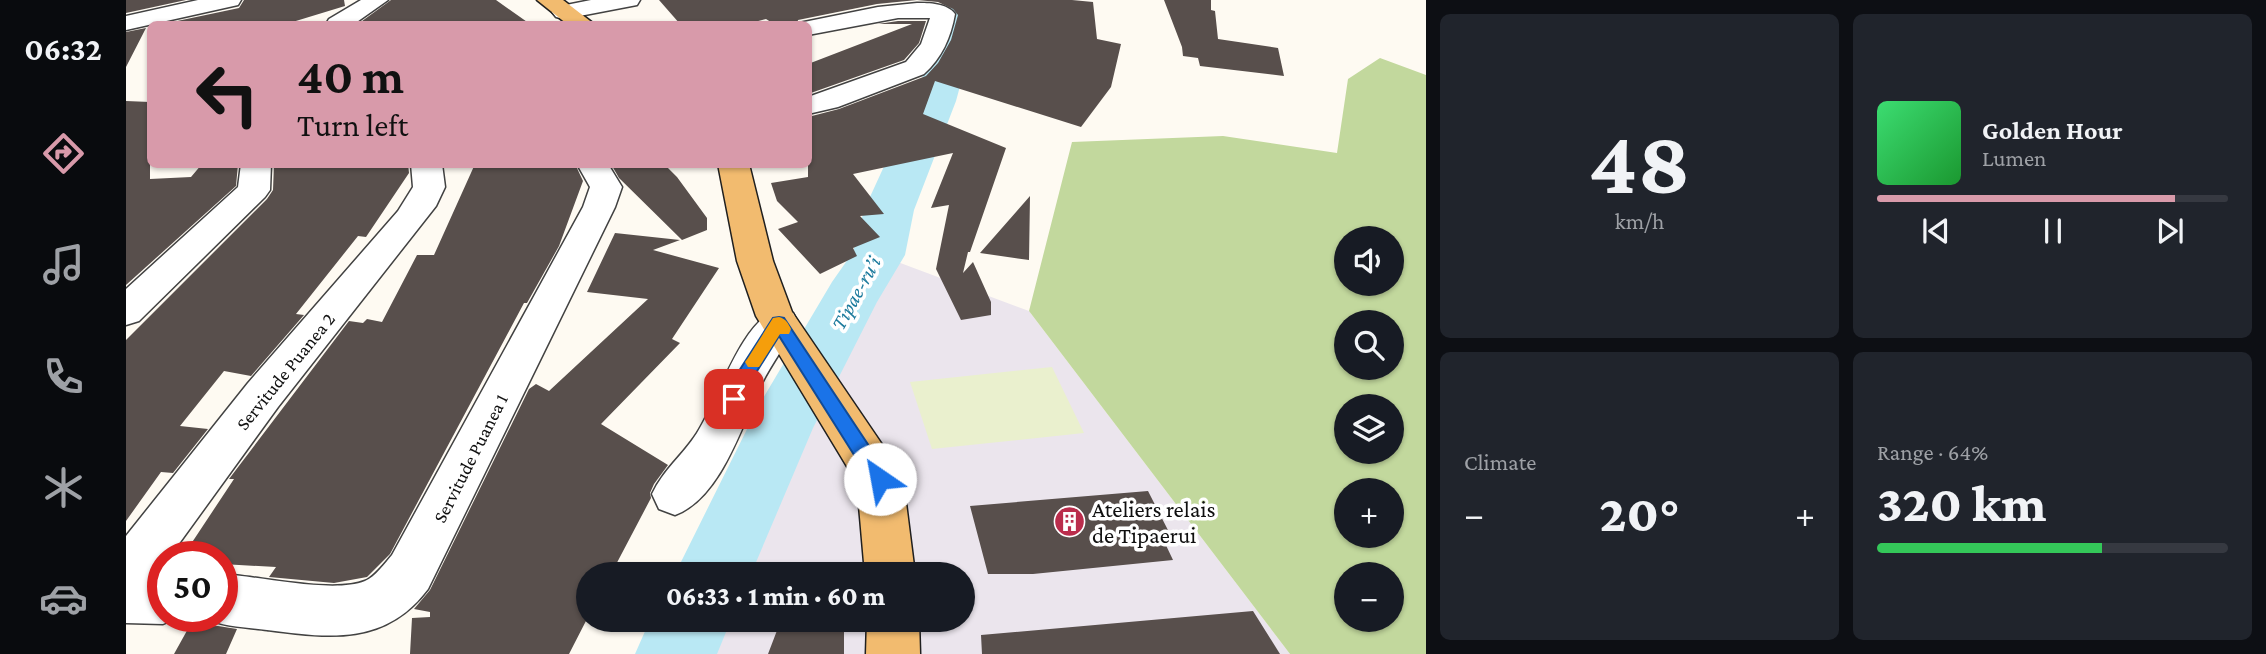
<!DOCTYPE html>
<meta charset="utf-8">
<style>
:root{--surface:#171b24;--page:#20242c;--text:#f1f3f6;--muted:#9ea1a6;--line:#363941;--accent:#d89aaa}
body{margin:0;font-family:"Crimson Pro",serif;background:var(--page);color:var(--text);height:100vh;display:flex;flex-direction:column;font-size:26px;white-space:nowrap}
*{box-sizing:border-box;margin:0}
p{font-size:23px;color:var(--muted)}
.icon{flex:none;width:38px;height:38px;fill:none;stroke:currentColor;stroke-width:2;stroke-linecap:round;stroke-linejoin:round}
.map{position:relative;flex:1;overflow:hidden}
.sheet{display:flex;flex-direction:column;gap:14px;padding:14px;background:#0d0f14;width:840px}
.sheet>*{flex:none}
.top-card{position:absolute;left:21px;top:21px;width:665px;height:147px;border-radius:10px;box-shadow:0 2px 5px #0004;background:#d89aaa;color:#111;overflow:hidden}
.controls{position:absolute;left:1208px;top:226px;display:grid;gap:14px}
.controls a{display:grid;place-items:center;width:70px;height:70px;border-radius:50%;background:var(--surface);box-shadow:0 2px 5px #0004;font-size:35px}
.speed{position:absolute;left:21px;top:541px;display:flex;gap:14px;font-size:35px;font-weight:700;text-align:center}
.speed>*{display:grid;place-content:center;width:91px;height:91px;border-radius:50%;background:var(--surface);box-shadow:0 2px 5px #0004;line-height:1}
.speed .limit{border:10px solid #d22;background:#fff;color:#111}
.pin{position:absolute;display:grid;place-items:center;width:60px;height:60px;color:#fff;margin:-30px;border-radius:14px;box-shadow:0 4px 10px #0006}
.me{position:absolute;width:77px;margin:-38px;rotate:327deg;stroke-linejoin:round;filter:drop-shadow(0 0 5px #0008)}
.turn{display:flex;align-items:center;gap:24px;height:147px;padding:0 35px;font-size:32px}
.turn .icon{width:91px;height:91px;stroke-width:2.5}
.turn b{display:block;font-size:49px;line-height:60px}
.big{font-size:52px;font-weight:800;line-height:1.1}
.sheet .tile{flex:1;display:flex;flex-direction:column;justify-content:center;gap:10px;min-width:0;padding:0 24px;border-radius:10px;background:var(--page)}
.sheet .dial{align-items:center;gap:0}
.dial b{font-size:91px;line-height:1}
.song{display:flex;align-items:center;gap:21px}
.cover{width:84px;height:84px;border-radius:10px;background:linear-gradient(135deg,hsl(140 70% 55%),hsl(130 70% 35%))}
.played{height:7px;border-radius:4px;background:linear-gradient(90deg,var(--accent) 85%,var(--line) 85%)}
.keys{display:flex;justify-content:space-around;direction:ltr}
.heat{display:flex;justify-content:space-between;align-items:center;font-size:38px;direction:ltr}
.charge{height:10px;border-radius:5px;background:linear-gradient(90deg,#34c759 64%,var(--line) 0)}
.sheet .tiles{flex:1;display:grid;gap:14px;grid-template-columns:repeat(2,1fr)}
.trip{position:absolute;left:450px;top:562px;width:399px;height:70px;border-radius:35px;background:var(--surface);box-shadow:0 2px 5px #0004;font-weight:800;line-height:70px;text-align:center}
main{display:flex;flex:1;min-height:0}
.menu{display:flex;flex-direction:column;width:126px;justify-content:space-around;align-items:center;background:#090b0e;color:var(--muted)}
.menu .icon{width:49px;height:49px}
.menu .current{color:var(--accent)}
.menu b{font-size:32px;color:var(--text)}
.map>svg:first-child{display:block}
.industrial{fill:#ebe5ed}
.forest{fill:#c2d89d;fill-rule:evenodd}
.pitch{fill:#eaf0ce}
.lines{fill:none;stroke-linecap:round;stroke-linejoin:round}
.river{fill:#b9e8f4;fill-rule:evenodd}
.building{fill:#584f4c}
.minor-casing{stroke:#424242;stroke-width:3}
.major-casing{stroke:#202020;stroke-width:3}
.minor{fill:#fff;fill-rule:evenodd}
.major{fill:#f2bb6f;fill-rule:evenodd}
.route{fill:#1a73e8;stroke:#114b97;stroke-width:2}
.slow{fill:#f59e0b}
.labels{text-anchor:middle;stroke-width:7;stroke-linejoin:round;paint-order:stroke}
.street-label{font-size:19px;fill:#0f0f0f;stroke:#fff}
.water-label{font-size:21px;font-style:italic;fill:#1d7b9d;stroke:#fff}
.near-poi-label{font-size:23px;fill:#0f0f0f;stroke:#fff;text-anchor:start}
</style>
<main>
<nav class="menu">
<b>06:32</b>
<svg class="icon current" aria-label="directions" viewBox="0 0 24 24"><path d="M12 3l9 9-9 9-9-9zM9 14v-3h6M13 9l2 2-2 2"/></svg>
<svg class="icon" aria-label="music" viewBox="0 0 24 24"><path d="M9 18V5l10-2v13"/><circle cx="6" cy="18" r="3"/><circle cx="16" cy="16" r="3"/></svg>
<svg class="icon" aria-label="phone" viewBox="0 0 24 24"><path d="M5 4h4l2 5-3 2q2 4 5 5l2-3 5 2v4C11 20 4 13 5 4z"/></svg>
<svg class="icon" aria-label="climate" viewBox="0 0 24 24"><path d="M12 3v18M4 7l16 10M4 17L20 7"/></svg>
<svg class="icon" aria-label="car" viewBox="0 0 24 24"><path d="M5 17H2v-5l4-1 3-4h7l3 4 3 1v5h-3M9 17h6M6 11h13"/><circle cx="7" cy="17" r="2"/><circle cx="17" cy="17" r="2"/></svg>
</nav>
<div class="map">
<svg width="1300" height="654" viewBox="0 0 1300 654">
<rect width="100%" height="100%" fill="#fefaf2"/>
<path class="industrial" d="M753,255L903,311L1164,654H550L566,620H836V574H587L656,424L726,296Z"/>
<path class="forest" d="M1254,58L1300,75V654H1164L903,311L946,142L1097,136L1211,153L1222,79ZM1220,238H1265V284H1220ZM1220,322H1265V368H1220ZM1220,406H1265V452H1220ZM1220,490H1265V536H1220ZM1265,574V620H1220V574Z"/>
<path class="pitch" d="M926,367L958,433L806,449L784,382Z"/>
<g class="lines">
<path class="river" d="M829,0H863L850,27L830,101L788,210L779,255L751,302L687,428L625,574H549L633,405L706,282L727,252L738,210L788,101L814,27Z
M524,620H605L591,654H509Z"/>
</g>
<path class="building" d="M0,0H60L0,13Z
M118,0H218L219,6L160,24H37L113,8Z
M265,0H370L404,24H232Z
M533,0H946L967,2L971,39L995,44L985,87L955,127L809,81L797,114L880,148L844,252H842L837,273L847,262L865,302V315L835,320L810,269L823,205L805,208L827,153L727,174L758,214L734,216L754,237L727,248L731,256L694,274L652,229L672,222L651,201L645,183L682,177V117L713,109L800,76L812,63L825,40L832,15L827,9L812,2L791,0L751,4L672,20L671,24H648L640,19L621,24H554Z
M1038,0H1085V10L1089,11L1092,39L1152,48L1158,76L1074,66L1072,58L1057,56L1056,47Z
M772,21H800L793,43L778,60L682,94V64L786,24H752Z
M20,28L0,67V32Z
M0,101L24,102V179L65,177L76,164H112L110,186L0,285Z
M148,164H282L283,173L240,237L232,236L170,314L178,315L125,376L98,371L54,426L82,429L47,473L35,472L0,521V340L141,199L147,190Z
M349,164H449L457,181L433,246L401,303H398L264,554L241,577L208,583L143,577L150,567L96,564V556H57L108,479H103L223,321L237,323L241,319L256,322L291,255H308Z
M485,164H538L551,177L581,218V230L556,240L493,178Z
M904,196L903,260L854,253Z
M489,233L554,240L527,250L593,268L546,339L554,343L475,424L542,465L528,484L524,493L525,498L485,574H462V617L443,654H284L286,618L304,617V612L288,609L304,590L403,389L410,384L423,391L522,299L461,292Z
M1022,491L1046,538L1037,539L1047,560L907,574H862L844,506Z
M1127,611L1154,654H856L855,635Z
M655,620H718V654H642Z
M92,626L111,629L100,654H48L63,627Z"/>
<g class="lines">
<defs>
<path id="minor" d="M72,0H115L112,5L0,30V16Z
M235,0H262L228,24H200L203,19Z
M465,0H514L511,5L438,19L430,17L426,12L430,7Z
M791,3C803,3 821,3 829,14C825,37 816,58 798,74L712,107L682,114V97L780,62L795,44L804,18H772L682,35V24L673,23L752,7Z
M115,164H145L144,190L139,197L13,321L0,325V289L112,187Z
M285,164H316L319,187L310,206L152,407L44,556H37V567L33,572H37V616H55L37,624L0,623V536L122,383L272,211L287,187Z
M451,164H482L496,187L489,207L302,589C259,646 203,638 141,630C119,627 98,627 78,618L77,616H96V574C132,576 207,594 239,581C249,577 259,563 266,555L457,207L464,187Z
M653,309L667,313L672,323C661,343 646,363 636,383C616,425 595,498 549,515L533,509L526,494C537,470 557,455 571,433C592,401 615,320 653,309Z"/>
<path id="major" d="M411,0H437L468,24H441Z
M592,164H623L647,261L666,312L770,465L777,479L789,574H739L731,483L630,316L611,261Z
M741,620H793L794,654H740Z"/>
</defs>
<use href="#minor" class="minor-casing"/>
<use href="#major" class="major-casing"/>
<use href="#minor" class="minor"/>
<use href="#major" class="major"/>
</g>
<path class="route" d="M653,317L658,318L761,473L764,479L761,485L754,487L747,485L653,336L626,379L614,404H602L600,399L613,371L647,318Z"/>
<path class="slow" d="M653,317C660,319 662,323 665,329L663,334H654L633,367H622L619,362L622,358L647,318Z"/>
<defs>
<symbol id="building-disc" viewBox="-11 -11 22 22"><circle r="9.5" fill="#ba2d4c" stroke="#fff"/><path d="M-4-6H4V6H1V3H-1V6H-4ZM-2.5-4.3h1.7v1.8h-1.7ZM.8-4.3h1.7v1.8H.8ZM-2.5-1h1.7V.8h-1.7ZM.8-1h1.7V.8H.8Z" fill="#fff"/></symbol>
</defs>
<g fill-rule="evenodd">
<use href="#building-disc" x="926" y="504" width="35" height="35"/>
</g>
<g class="labels">
<g class="street-label">
<text transform="translate(159 371) rotate(-51)" y="7">Servitude Puanea 2</text>
<text transform="translate(344 458) rotate(-63)" y="7">Servitude Puanea 1</text>
</g>
<g class="water-label">
<text transform="translate(730 293) rotate(-61)" y="7">Tipae-ru’i</text>
</g>
<g class="near-poi-label">
<text x="966" y="517">Ateliers relais<tspan x="966" dy="26">de Tipaerui</tspan></text>
</g>
</g>
</svg>
<div class="controls">
<a><svg class="icon" aria-label="sound" viewBox="0 0 24 24"><path d="M4 9h4l5-4v14l-5-4H4zM17 9q2 3 0 6"/></svg></a>
<a><svg class="icon" aria-label="search" viewBox="0 0 24 24"><circle cx="10" cy="10" r="6"/><path d="M15 15l6 6"/></svg></a>
<a><svg class="icon" aria-label="layers" viewBox="0 0 24 24"><path d="M12 4l9 5-9 5-9-5zM3 14l9 5 9-5"/></svg></a>
<a>+</a>
<a>−</a>
</div>
<div class="speed"><div class="limit">50</div></div>
<div class="pin" style="left:608px;top:399px;background:#d93025"><svg class="icon" aria-label="arrive" viewBox="0 0 24 24"><path d="M6 21V4h12l-3 4 3 4H6"/></svg></div>
<svg class="me" style="left:754px;top:479px" viewBox="-20 -20 40 40"><circle r="19" fill="#fff"/><path d="M0-13L10 11 0 6-10 11z" fill="#1a73e8"/></svg>
<div class="trip">06:33 · 1 min · 60 m</div>
<div class="top-card">
<div class="turn"><svg class="icon" aria-label="left" viewBox="0 0 24 24"><path d="M17 20v-9H6M10 6l-5 5 5 5"/></svg><div><b>40 m</b>Turn left</div></div>
</div>
</div>
<section class="sheet">
<div class="tiles">
<div class="tile dial"><b>48</b><p>km/h</p></div>
<div class="tile">
<div class="song"><i class="cover"></i><div><b>Golden Hour</b><p>Lumen</p></div></div>
<div class="played"></div>
<div class="keys"><svg class="icon" aria-label="previous" viewBox="0 0 24 24"><path d="M18 5L8 12l10 7zM5 5v14"/></svg><svg class="icon" aria-label="pause" viewBox="0 0 24 24"><path d="M8 5v14M16 5v14"/></svg><svg class="icon" aria-label="next" viewBox="0 0 24 24"><path d="M6 5l10 7-10 7zM19 5v14"/></svg></div>
</div>
<div class="tile"><p>Climate</p>
<div class="heat"><a>−</a><b class="big">20°</b><a>+</a></div>
</div>
<div class="tile"><p>Range · 64%</p><b class="big">320 km</b><div class="charge"></div></div>
</div>
</section>
</main>
